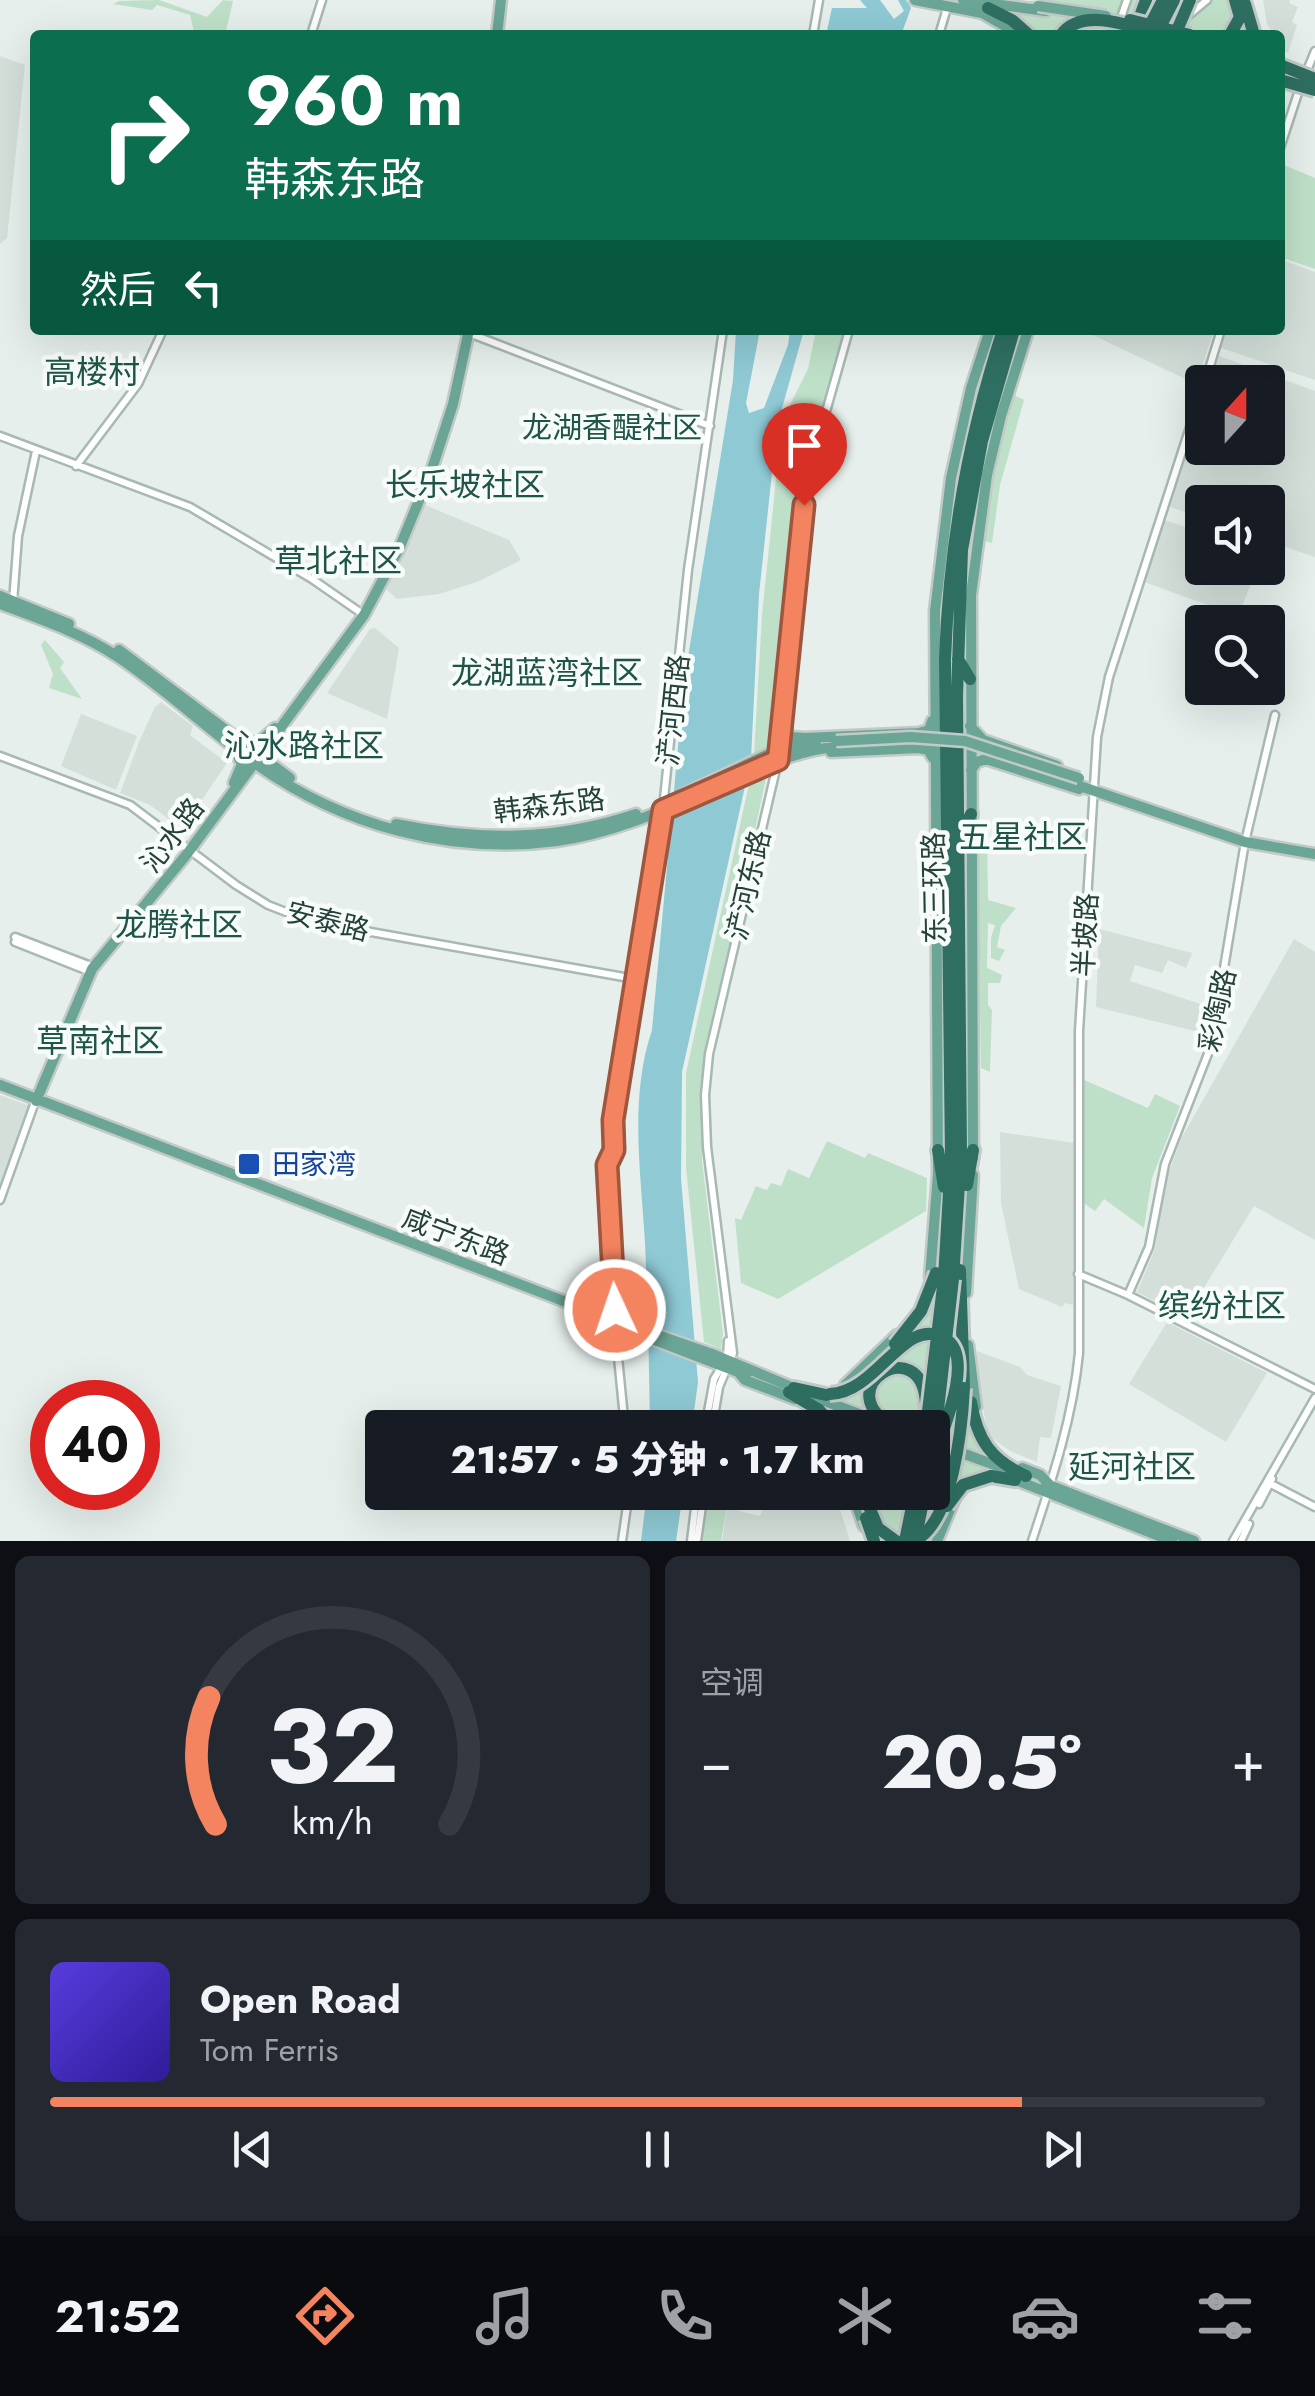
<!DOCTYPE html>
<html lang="zh">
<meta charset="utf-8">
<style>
:root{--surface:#171b24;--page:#242831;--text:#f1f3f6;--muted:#9ea1a6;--line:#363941;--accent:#f4845f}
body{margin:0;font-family:Jost,"Noto Sans SC",sans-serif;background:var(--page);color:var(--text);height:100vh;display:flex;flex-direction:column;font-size:38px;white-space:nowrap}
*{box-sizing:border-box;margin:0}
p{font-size:32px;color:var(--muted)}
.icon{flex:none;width:55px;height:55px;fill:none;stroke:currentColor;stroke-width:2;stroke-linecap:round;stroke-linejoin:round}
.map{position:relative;height:1541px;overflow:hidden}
.sheet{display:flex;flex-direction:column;gap:15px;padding:15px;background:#0d0f14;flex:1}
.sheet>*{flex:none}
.top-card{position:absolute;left:30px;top:30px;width:1255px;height:305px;border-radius:10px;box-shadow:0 10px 40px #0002;background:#0b6e4f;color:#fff;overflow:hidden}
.needle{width:65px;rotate:21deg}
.fabs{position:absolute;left:1185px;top:365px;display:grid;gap:20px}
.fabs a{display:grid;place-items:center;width:100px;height:100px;border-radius:10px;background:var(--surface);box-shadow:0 10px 40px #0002;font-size:50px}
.speed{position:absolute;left:30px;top:1380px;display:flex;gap:20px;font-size:50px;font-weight:700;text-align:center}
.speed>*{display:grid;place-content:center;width:130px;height:130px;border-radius:50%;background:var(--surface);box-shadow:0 10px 40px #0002;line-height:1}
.speed .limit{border:15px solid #d22;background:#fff;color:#111}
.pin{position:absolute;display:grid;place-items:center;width:85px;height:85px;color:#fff;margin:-102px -42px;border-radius:50% 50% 50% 0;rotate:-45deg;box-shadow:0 0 10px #0007}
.pin .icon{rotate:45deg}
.me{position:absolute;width:110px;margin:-55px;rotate:357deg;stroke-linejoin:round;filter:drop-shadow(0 0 8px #0008)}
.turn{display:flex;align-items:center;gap:35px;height:210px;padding:0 50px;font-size:45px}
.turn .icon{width:130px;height:130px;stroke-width:2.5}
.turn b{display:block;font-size:70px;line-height:85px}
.then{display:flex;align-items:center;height:95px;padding:0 50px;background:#0003;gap:20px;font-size:38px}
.big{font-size:75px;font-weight:800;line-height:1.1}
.sheet .widget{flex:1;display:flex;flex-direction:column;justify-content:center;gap:15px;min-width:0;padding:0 35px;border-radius:15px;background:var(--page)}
.sheet .dial{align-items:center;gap:0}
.dial svg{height:260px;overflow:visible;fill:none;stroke:var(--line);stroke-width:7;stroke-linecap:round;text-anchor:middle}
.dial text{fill:var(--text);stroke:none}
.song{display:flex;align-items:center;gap:30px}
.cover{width:120px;height:120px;border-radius:15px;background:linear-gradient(135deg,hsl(250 70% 55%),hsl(250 70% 35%))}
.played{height:10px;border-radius:5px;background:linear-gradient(90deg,var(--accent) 80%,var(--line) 80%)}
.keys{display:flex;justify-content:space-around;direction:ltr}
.heat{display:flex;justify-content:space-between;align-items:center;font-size:55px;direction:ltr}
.sheet .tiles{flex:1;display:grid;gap:15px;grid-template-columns:1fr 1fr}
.widget:last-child{grid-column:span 2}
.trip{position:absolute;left:365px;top:1410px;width:585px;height:100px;border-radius:10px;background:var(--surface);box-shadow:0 10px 40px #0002;font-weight:800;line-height:100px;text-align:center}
.tab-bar{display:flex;height:160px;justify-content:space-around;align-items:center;background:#090b0e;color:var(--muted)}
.tab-bar .icon{width:70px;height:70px}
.tab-bar .active{color:var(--accent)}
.tab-bar b{font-size:45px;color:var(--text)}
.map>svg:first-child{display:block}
.built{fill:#d4dfda}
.green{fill:#bfe0c8}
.water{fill:#8ec9d4}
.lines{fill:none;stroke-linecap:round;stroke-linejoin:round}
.minor-casing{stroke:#a8b8b2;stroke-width:11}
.major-casing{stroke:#c2cac8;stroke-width:15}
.highway-casing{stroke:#c2cac8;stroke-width:18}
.minor{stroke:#fff;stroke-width:6}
.major{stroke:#6aa596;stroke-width:10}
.highway{stroke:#2f6f62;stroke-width:12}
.major-bridge-casing{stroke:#c2cac8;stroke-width:15;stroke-linecap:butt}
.highway-bridge-casing{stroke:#c2cac8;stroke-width:18;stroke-linecap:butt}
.major-bridge{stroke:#6aa596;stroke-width:10}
.highway-bridge{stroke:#2f6f62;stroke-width:12}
.route-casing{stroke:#9f563e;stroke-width:25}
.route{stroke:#f4845f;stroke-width:18}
.transit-dot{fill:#1a4fb4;stroke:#f7fbf9;stroke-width:4}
.labels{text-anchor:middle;stroke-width:9;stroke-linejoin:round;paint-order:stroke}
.street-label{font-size:28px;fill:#24423a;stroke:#f7fbf9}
.transit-label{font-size:28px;fill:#164399;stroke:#f7fbf9;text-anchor:start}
.neighbourhood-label{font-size:30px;fill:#1f5548;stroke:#f7fbf9}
.quarter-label{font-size:32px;fill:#1f5548;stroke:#f7fbf9}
</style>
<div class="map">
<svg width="1315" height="1541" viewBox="0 0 1315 1541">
<rect width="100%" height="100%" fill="#e6efeb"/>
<path class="built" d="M1263,0H1290L1289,3L1298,7L1292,22L1297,25L1288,53L1280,50V35H1274L1267,24Z
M0,56L25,65L7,238L0,244Z
M1280,259L1315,272V380L1221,348L1227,330H1280Z
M1082,330L1201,332L1214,330L1196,384Z
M1219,356L1315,391V557L1268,541V502H1202V518L1170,507L1202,408V448H1268V382H1211Z
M425,505L509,540L521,560L477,582L439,594L397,599L386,589Z
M1165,520L1202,533V568H1257L1238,616L1144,582Z
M375,628L399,648L387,719L327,693L370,629Z
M161,702L193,726L190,735L227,763L182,829L150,805L120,793L139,742L155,707Z
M81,714L137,736L116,790L61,766Z
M1099,929L1192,953L1186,968L1168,960L1162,973L1135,965L1130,981L1213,1008L1207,1034L1096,1007Z
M1294,939L1315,952V1240L1254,1206L1186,1317L1137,1292L1155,1249L1164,1185L1181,1139Z
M0,1095L30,1106L0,1189Z
M1000,1132L1075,1143L1073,1305L1065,1303L1062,1307L1019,1289L1001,1203Z
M1167,1322L1267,1373L1226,1442L1129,1384Z
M977,1351L1020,1367L1027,1375L1061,1386L1051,1438L1040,1437L1037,1462L1010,1451L988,1435L978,1380Z
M764,1493H835L850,1541H722L727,1508L760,1516L766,1502L762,1501Z"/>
<path class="green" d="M159,0L207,17L223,0L233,1L225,35H195L190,15L157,5L152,10L113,4L119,1Z
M1038,0H1243L1251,35H1037L1022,22L992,6L1029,10L1030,1Z
M1284,165L1315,178V269L1280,257V175Z
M816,330H844L805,471L773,743L754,754L762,615L782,421L808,369Z
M1012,394L1024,400L1000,485L992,543L983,541C977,499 1001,436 1012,394Z
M45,640L64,662L60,668L82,699L49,688L53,674L41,645Z
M766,778L703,1076L702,1161L723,1334L721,1349L704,1342L686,1168V1073L749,784Z
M977,836L987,839L988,900L1016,908L1001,926L997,947L1005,950L999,961L991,958V938L995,925L988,923L987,968L1002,975L1000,983H988V1005L992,1010L990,1072L981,1068Z
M1082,1079L1148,1108L1155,1094L1180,1106L1152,1178L1144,1228L1104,1199L1095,1211L1082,1202Z
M827,1141L865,1158L868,1153L927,1178L926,1211L778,1299L741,1283L735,1218L741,1220L756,1186L767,1190L771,1183L781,1186L788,1169L809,1178Z
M940,1274L958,1276L968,1389L996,1462L992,1474L972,1478L933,1541H877L859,1493L932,1492V1428L838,1427L820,1407L824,1398L861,1388Z
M706,1493H729L721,1541H699Z"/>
<path class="water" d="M860,0H880L894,19L904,11L898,0H906L911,8L901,35H826L832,8H867Z
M736,330H760L746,403L749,413L764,408L788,345L790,330H804L777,426L759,594L751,759L682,1072L681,1179L698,1382L692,1427L650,1428C649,1366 648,1305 645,1243C641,1172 629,1098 652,1030L684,682L733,380Z
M647,1493H683L676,1541H641Z"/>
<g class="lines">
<defs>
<path id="minor" d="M1189,15L1207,0
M311,35L322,0
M813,35L819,0
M939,35L947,8
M1115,35L1127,0
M1306,73L1315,51
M1280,148L1301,84
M461,330L710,426
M1205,382L1221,330
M0,436L190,507L312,579L364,615
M76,466L138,384L163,330
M13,602L18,536L36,451
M0,756L130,805L236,885L268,905L309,921L635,979
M15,937L91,966
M15,942L88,971
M604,1164L609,1271
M0,1200L35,1102
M1078,1274L1128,1295L1315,1389
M1128,1295L1149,1247L1165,1164L1211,1046L1245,842L1275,715
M625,1428L616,1337L607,1165L613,1149V1121L659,846L688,570L723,330
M705,1428L714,1379L727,1358L728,1341
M712,1428L719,1387L733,1353L707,1147L705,1095L709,1054L777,765L809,472L849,330
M1269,1483L1315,1507
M1259,1504L1272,1479
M622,1541L629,1492
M691,1541L697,1492
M697,1541L704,1492
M1032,1541C1052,1480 1073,1417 1079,1353V1031L1097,737L1109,677L1202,390
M1233,1541L1315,1398
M1241,1541L1249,1524"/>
<path id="major" d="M915,0L982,13L1019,34
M963,0L1046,11
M497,35L501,0
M0,596L69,624
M0,604C40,619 82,633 118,657C166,689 208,730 256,764C343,826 450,855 557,841C623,832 683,801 743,776C775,762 801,750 836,747
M119,650L290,778
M782,725L791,737L805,738L919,733L929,730L932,721
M970,726L983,740L1057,766
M244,741L258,743L275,728
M831,752L919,748L928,750L933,758
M971,770L977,762L986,759L1079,789
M234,783L242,764L235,751
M1077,785L1245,842L1315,854
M684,794L779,749L816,742
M396,824C478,841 556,841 636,814
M0,1085L600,1315L715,1355L801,1391
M36,1101L92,969L187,854L364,615L399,549L432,469L453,404L469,330
M973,1158L971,595L987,475L1001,416L1028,330
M930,1277L938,1174L935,611L951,478L971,388L990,330
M966,1293L973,1175
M608,1322L746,1375
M968,1345L976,1407
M739,1373L745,1380L795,1399
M845,1385L897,1335
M817,1398L885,1424
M932,1442L1011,1471
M1022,1468L1040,1475L1050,1485
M1008,1477L1172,1541
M1046,1484L1194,1541
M852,1492L864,1526
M855,1503C888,1492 915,1498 947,1509
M937,1541L954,1500"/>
<path id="highway" d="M1245,4L1254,35
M988,8L1012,20L1029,35
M1133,35L1146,0
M1230,35L1240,17L1235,0
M958,659L970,679
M960,838L971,814
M938,1150L944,1187
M967,1185L973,1150
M960,1270L964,1388
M944,1278L951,1158L945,659C949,546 968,437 1003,330
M953,1279L961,1153L957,696L962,550L982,441L1014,330
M794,1388L826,1395
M789,1392L819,1410L835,1428
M971,1402C977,1440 991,1460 1026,1476
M896,1428C823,1390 922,1328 926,1404
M991,1476L1015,1480"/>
</defs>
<use href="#minor" class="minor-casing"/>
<use href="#major" class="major-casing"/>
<use href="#highway" class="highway-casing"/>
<use href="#minor" class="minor"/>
<use href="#major" class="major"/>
<use href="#highway" class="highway"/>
<defs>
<path id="major-bridge" d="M1038,6L1106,16
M836,741L911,737L965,741L1079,778"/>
<path id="highway-bridge" d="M1130,20L1190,35
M1148,29L1163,0
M1157,33L1174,0
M1061,35C1082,6 1131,26 1160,35
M1175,35L1190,0
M1280,65L1315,79
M1280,80L1315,90
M895,1344L921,1311L936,1273
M830,1394C878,1393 906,1311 947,1340C975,1360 941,1434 932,1463
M936,1427L953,1279
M926,1428L944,1278
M863,1492L878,1528L896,1541
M947,1506L963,1485L991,1476
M866,1518L874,1541
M905,1541L915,1492
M914,1541C953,1523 962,1427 964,1388
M915,1541L925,1492"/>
</defs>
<use href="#major-bridge" class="major-bridge-casing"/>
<use href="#highway-bridge" class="highway-bridge-casing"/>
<use href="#major-bridge" class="major-bridge"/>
<use href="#highway-bridge" class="highway-bridge"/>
</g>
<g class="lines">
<defs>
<path id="route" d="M615,1310L607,1165L614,1150L613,1120L663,810L778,760L804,505"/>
</defs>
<use href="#route" class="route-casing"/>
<use href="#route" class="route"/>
</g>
<rect class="transit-dot" x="237" y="1152" width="24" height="24" rx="5"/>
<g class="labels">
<g class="street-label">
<text transform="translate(673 710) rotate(-84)" y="10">浐河西路</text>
<text transform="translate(549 805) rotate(-7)" y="10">韩森东路</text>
<text transform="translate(172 835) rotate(-53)" y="10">沁水路</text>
<text transform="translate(748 885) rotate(-77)" y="10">浐河东路</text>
<text transform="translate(934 888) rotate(-91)" y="10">东三环路</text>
<text transform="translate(328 921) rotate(14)" y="10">安泰路</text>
<text transform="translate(1085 935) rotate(-87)" y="10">半坡路</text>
<text transform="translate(1217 1010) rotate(-78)" y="10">彩陶路</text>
<text transform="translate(456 1236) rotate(21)" y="10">咸宁东路</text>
</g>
<g class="transit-label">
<text x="272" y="1174">田家湾</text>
</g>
<g class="neighbourhood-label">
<text x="612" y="438">龙湖香醍社区</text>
</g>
<g class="quarter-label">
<text x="92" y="383">高楼村</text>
<text x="465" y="496">长乐坡社区</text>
<text x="338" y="572">草北社区</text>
<text x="547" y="684">龙湖蓝湾社区</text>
<text x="304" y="757">沁水路社区</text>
<text x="1023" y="848">五星社区</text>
<text x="179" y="936">龙腾社区</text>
<text x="100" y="1052">草南社区</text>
<text x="1222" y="1317">缤纷社区</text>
<text x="1132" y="1478">延河社区</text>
</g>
</g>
</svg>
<div class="fabs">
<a><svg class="needle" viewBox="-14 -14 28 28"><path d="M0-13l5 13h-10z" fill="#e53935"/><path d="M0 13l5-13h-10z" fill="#9ea1a6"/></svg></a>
<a><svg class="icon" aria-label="sound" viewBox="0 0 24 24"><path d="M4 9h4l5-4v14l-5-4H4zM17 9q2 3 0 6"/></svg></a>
<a><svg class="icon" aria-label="search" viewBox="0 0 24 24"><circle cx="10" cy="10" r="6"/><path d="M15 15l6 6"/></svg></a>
</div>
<div class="speed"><div class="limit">40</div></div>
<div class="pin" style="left:804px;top:505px;background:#d93025"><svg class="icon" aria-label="arrive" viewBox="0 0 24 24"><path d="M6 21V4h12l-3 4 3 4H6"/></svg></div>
<svg class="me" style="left:615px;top:1310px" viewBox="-20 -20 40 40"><circle r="17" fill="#f4845f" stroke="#fff" stroke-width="3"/><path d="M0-11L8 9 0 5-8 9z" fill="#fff"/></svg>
<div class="trip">21:57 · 5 分钟 · 1.7 km</div>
<div class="top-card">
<div class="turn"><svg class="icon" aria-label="right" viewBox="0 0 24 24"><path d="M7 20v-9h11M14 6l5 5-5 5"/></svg><div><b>960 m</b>韩森东路</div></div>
<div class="then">然后<svg class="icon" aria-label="left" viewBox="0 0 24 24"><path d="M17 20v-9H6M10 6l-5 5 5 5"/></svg></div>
</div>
</div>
<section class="sheet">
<div class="tiles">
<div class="widget dial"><svg viewBox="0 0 100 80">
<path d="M14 69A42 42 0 1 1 86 69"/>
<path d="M14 69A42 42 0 0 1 12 30" stroke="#f4845f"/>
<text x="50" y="56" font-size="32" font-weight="700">32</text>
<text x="50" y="72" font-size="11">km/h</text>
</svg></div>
<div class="widget"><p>空调</p>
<div class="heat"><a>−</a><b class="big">20.5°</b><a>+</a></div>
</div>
<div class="widget">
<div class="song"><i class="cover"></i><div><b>Open Road</b><p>Tom Ferris</p></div></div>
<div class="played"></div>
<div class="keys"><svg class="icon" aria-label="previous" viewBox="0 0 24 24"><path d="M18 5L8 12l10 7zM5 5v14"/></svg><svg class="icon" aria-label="pause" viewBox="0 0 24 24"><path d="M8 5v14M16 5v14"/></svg><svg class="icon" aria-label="next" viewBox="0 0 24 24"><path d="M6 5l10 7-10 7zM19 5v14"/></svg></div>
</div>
</div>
</section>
<nav class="tab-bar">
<b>21:52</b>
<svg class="icon active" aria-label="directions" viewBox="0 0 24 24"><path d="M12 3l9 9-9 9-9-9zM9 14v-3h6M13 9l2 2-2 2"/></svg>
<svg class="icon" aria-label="music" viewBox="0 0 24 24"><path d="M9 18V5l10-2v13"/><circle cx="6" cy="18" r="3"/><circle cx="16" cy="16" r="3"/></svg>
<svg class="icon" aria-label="phone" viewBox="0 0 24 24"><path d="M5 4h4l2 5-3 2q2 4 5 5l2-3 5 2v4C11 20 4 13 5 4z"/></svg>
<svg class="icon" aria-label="climate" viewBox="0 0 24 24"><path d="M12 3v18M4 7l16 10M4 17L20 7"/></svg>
<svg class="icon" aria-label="car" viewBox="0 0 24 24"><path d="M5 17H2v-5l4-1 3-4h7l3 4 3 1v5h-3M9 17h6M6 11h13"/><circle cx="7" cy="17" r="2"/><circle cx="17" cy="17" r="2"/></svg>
<svg class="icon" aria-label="filters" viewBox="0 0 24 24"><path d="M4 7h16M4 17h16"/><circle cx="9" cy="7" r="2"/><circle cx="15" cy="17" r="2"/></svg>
</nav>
